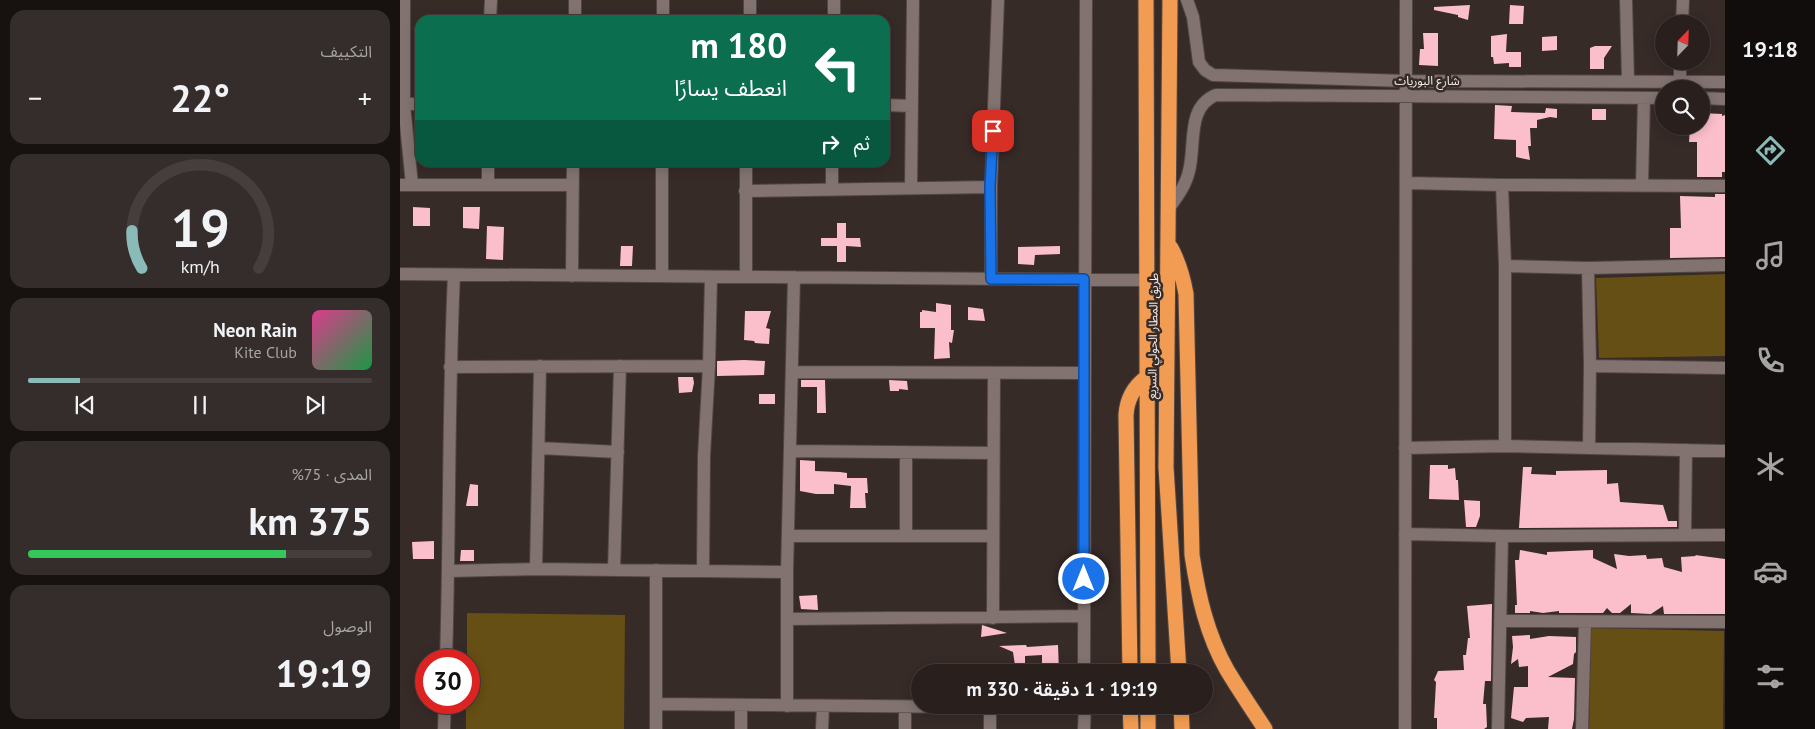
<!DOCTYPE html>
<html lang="ar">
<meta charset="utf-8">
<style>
:root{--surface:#29201e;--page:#352d2b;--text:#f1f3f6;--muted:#a5a3a4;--line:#453e3c;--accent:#8bbbb9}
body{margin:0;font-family:"PT Sans","Noto Sans Arabic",sans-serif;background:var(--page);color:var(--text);direction:rtl;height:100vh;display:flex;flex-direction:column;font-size:19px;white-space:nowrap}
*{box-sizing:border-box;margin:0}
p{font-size:16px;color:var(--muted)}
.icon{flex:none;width:28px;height:28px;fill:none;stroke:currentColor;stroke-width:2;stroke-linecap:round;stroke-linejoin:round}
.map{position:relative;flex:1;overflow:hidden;direction:ltr}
.panel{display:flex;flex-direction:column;gap:10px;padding:10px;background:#171210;width:400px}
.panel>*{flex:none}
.hud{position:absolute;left:15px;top:15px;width:475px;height:152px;border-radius:15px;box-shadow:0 2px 12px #0003,0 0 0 1px var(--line);direction:rtl;background:#0b6e4f;color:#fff;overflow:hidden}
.needle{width:32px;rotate:23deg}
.controls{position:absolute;left:1255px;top:15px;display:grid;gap:10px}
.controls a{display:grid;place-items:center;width:55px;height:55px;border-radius:50%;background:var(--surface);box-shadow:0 2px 12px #0003,0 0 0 1px var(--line);font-size:25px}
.speed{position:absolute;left:15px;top:649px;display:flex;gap:10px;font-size:25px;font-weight:700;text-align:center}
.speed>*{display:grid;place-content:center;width:65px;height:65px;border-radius:50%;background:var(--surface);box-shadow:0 2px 12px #0003,0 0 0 1px var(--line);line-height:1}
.speed .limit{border:8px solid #d22;background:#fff;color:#111}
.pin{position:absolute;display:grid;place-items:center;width:42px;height:42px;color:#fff;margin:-21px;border-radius:10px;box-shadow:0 2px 8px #0006}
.me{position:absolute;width:55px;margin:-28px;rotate:0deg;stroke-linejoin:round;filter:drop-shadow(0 0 4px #0008)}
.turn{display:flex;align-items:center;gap:18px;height:105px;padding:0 20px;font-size:22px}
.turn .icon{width:65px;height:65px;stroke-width:2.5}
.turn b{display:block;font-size:35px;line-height:42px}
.then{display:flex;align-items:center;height:48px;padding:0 20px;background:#0003;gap:10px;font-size:19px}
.big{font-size:38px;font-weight:600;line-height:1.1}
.panel .card{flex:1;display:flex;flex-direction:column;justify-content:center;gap:8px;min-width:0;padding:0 18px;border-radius:15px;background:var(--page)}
.panel .dial{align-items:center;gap:0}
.dial svg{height:130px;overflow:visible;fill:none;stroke:var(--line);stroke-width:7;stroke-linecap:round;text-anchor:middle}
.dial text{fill:var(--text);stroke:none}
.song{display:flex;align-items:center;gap:15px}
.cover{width:60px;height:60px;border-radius:8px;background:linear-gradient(135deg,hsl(330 70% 55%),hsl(140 70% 35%))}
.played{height:5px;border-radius:2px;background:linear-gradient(90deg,var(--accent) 15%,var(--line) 15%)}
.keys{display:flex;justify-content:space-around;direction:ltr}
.heat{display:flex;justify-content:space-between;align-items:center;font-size:28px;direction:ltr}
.charge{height:8px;border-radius:4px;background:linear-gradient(90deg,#34c759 75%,var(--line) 0)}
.trip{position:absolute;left:511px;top:664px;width:302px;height:50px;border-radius:25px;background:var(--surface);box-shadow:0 2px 12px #0003,0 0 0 1px var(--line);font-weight:600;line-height:50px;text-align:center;direction:rtl}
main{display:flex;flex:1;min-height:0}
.tabs{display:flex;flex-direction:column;width:90px;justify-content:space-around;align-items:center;background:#100d0c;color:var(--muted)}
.tabs .icon{width:35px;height:35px}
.tabs .on{color:var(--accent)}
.tabs b{font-size:22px;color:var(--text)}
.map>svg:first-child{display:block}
.green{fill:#654f14}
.building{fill:#fbbfcc}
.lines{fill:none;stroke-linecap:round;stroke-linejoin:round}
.minor-casing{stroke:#514745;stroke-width:14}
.highway-casing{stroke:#514745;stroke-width:17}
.minor{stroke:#827370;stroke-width:12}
.highway{stroke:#f19c52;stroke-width:15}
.route-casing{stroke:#114b97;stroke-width:12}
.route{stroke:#1a73e8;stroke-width:9}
.labels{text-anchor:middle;stroke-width:5;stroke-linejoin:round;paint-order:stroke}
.street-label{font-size:12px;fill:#f3ebe9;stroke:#372b28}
</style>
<main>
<nav class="tabs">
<b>19:18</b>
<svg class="icon on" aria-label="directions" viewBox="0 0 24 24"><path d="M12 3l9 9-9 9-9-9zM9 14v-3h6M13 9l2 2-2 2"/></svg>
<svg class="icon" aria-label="music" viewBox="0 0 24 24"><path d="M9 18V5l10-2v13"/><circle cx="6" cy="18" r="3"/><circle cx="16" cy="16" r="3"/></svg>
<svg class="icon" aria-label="phone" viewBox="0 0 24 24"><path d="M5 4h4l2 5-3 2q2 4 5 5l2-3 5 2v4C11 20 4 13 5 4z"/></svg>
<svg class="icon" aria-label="climate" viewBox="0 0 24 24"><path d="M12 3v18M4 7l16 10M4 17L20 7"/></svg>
<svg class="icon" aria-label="car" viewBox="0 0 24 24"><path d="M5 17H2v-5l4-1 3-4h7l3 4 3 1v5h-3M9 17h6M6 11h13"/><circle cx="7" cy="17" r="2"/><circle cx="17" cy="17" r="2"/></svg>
<svg class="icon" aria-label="filters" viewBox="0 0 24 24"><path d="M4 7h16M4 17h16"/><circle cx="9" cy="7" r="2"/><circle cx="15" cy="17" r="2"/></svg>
</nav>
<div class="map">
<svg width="1325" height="729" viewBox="0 0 1325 729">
<rect width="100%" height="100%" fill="#372b28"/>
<path class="green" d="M1325,274V356L1199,358L1196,278Z
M67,613L225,615L224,729H66V703L69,702V660H67Z
M1191,628L1324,631L1323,729H1189Z"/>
<path class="building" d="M1070,5L1068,20L1058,17V15L1034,10V7Z
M1110,5L1124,6L1123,24H1109Z
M1023,33H1038V66L1019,65L1020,49H1024Z
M1107,34L1106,52H1121V67H1109V63L1094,64L1093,57H1091V36Z
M1157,36V50L1142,51V37Z
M1195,46H1212L1204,58V69H1190V48Z
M1095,105L1112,106L1111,112L1145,113L1146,108L1157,109V118L1150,117L1137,120V128H1130L1131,146H1128L1130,160L1116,157V140L1094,139Z
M1192,109H1206V120H1192Z
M1301,113L1322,114V116L1325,115V172H1322V177H1297V142H1289L1290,126H1301Z
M1315,194H1325V257L1270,258V228H1281L1280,196L1315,197Z
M13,207L30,208V226H13Z
M63,207H80L79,229L63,228Z
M437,223H446V238H460L461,247L446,246V262H437V246H421V238H437Z
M87,226L104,227L103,260L86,259Z
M221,246H233L232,266H220Z
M660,246V254L635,255L634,265L618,264V247Z
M536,303L551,305V330H554L552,343L549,342L550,358L534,359L535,328H520V312H522V310L536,312Z
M568,307L583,309L585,321L568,320Z
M345,311H371L366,328L370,329L369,344L355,343L354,341L344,340Z
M344,360L365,361L364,375L317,376V361Z
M278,377H293L294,383L292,392L279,393Z
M401,380H425L426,413H417V387H401Z
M489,380L507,381L508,390L499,389V391H490Z
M359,394H375V404H359Z
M400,460L415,461V471L440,472L447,473V478H467L468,493H465L466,508H450L451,486L434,484V494H416L400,491Z
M1030,465H1048V469L1055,468L1056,480H1058L1059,500L1029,499Z
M1123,467H1132L1131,474L1156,475V471L1207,470V484L1218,483L1220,502L1263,505L1268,521H1277V527L1119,528Z
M70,484L78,485V506H66Z
M1064,500L1080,501V516L1076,527H1066Z
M34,541V559H13L12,542Z
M61,550H74V561H60Z
M1120,550L1147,555V552L1193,550V558L1217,569L1214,554L1229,556L1246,555L1247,559L1262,558L1264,567L1282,572L1281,557L1296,556L1295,555L1325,559V614H1264L1263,606L1251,614L1231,613V604L1220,613H1212L1207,608L1203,613H1159V611L1143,613L1130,611V613H1115V605H1117L1115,560H1119Z
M417,595L418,610L401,609L399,596Z
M1092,604L1091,681H1085L1083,704H1086L1087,727L1084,729H1037V718H1034L1036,682L1034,680L1038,671L1064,670L1063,655H1066L1068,638H1070L1067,606Z
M582,625L607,633L581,637Z
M1130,635V639L1149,636L1176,637V652L1174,654L1173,664L1148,677L1175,678L1174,719L1172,729H1148L1149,717L1126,718L1123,722L1111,718L1114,687H1128V666L1119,667L1118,659L1111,664L1113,647L1112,636Z
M626,645L627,647L658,645L659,672H646L645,665H642V655L625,656V672H616L613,652L599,646Z"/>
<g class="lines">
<defs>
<path id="minor" d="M4,0V104L12,185
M787,0L793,17L799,62L805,70L813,75L1006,81L1325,82
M1226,0L1228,81
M90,20L91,0
M175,20V0
M263,20V0
M350,20V0
M434,20V0
M1282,24L1283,0
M1280,81V61
M1301,98L1325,99
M4,104H20
M485,105L512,106
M346,162V277
M1006,183L1102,185L1325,186
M0,185H173
M88,185V162
M1102,185L1105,266V446
M1242,185L1244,98
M511,187L513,0
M432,189V162
M345,191L591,187
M769,208C777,197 786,185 789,171C796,145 786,107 816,95L1264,98
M1105,266L1188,268L1325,265
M1188,268L1190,366L1189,448
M0,274L746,280
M172,276L173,162
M262,276V162
M591,279V187L598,0
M1190,366L1325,368
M50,367L309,366
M392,372L684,373
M139,448L218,452
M1005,448L1105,446L1325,451
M390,451L593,453
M506,452V536
M1005,534L1102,536L1325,535
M1285,534L1286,450
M388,536H593
M136,569L140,366
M214,570L220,366
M49,571L136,569L387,572
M303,571L304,456L309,366L311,277
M593,618L594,373
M387,619L684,616
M1100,621L1325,622
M46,660C50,532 48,403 54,275
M684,672L686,0
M256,704L685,708
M387,706V572L394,277
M590,708V729
M44,729L45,702
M256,729V570
M341,729V705
M422,729L423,706
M505,729V707
M684,729L685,705
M1005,729L1006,0
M1098,729L1102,536
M1182,729L1185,622"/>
<path id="highway" d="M746,0L748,672
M770,0L766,467L779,672
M771,248C779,263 783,277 786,294L792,555C798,595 807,635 827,670C839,690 852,709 865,729
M730,672L726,415C727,399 733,387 747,377
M730,705L731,729
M748,705V729
M781,705L782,729"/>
</defs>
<use href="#minor" class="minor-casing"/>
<use href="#highway" class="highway-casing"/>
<use href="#minor" class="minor"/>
<use href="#highway" class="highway"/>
</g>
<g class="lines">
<defs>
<path id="route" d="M593,131L590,186L591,279H684V579"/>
</defs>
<use href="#route" class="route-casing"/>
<use href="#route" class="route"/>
</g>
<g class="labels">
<g class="street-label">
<text x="1027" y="85">شارع البوريات</text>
<text transform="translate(753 336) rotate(-89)" y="4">طريق المطار الحولي السريع</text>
</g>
</g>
</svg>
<div class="controls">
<a><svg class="needle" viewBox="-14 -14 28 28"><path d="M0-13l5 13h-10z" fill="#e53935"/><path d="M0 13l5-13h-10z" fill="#a5a3a4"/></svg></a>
<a><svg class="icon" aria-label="search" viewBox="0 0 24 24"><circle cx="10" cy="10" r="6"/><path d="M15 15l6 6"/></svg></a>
</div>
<div class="speed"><div class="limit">30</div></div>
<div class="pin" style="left:593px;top:131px;background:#d93025"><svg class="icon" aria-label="arrive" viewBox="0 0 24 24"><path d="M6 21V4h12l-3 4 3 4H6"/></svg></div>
<svg class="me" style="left:684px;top:579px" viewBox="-20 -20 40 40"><circle r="17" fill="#1a73e8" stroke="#fff" stroke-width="3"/><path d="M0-11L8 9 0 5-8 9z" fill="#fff"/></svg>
<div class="trip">19:19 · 1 دقيقة · 330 m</div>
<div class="hud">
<div class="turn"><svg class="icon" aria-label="left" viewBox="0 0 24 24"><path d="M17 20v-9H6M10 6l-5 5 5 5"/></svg><div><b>180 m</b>انعطف يسارًا</div></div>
<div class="then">ثم<svg class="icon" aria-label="right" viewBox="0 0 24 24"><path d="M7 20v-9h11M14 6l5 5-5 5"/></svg></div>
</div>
</div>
<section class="panel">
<div class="card"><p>التكييف</p>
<div class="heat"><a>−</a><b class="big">22°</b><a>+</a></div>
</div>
<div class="card dial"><svg viewBox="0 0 100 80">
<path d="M14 69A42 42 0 1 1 86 69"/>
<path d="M14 69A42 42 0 0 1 8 46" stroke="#8bbbb9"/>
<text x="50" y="56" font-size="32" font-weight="700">19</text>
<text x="50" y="72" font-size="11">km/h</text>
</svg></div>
<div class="card">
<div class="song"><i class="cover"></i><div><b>Neon Rain</b><p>Kite Club</p></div></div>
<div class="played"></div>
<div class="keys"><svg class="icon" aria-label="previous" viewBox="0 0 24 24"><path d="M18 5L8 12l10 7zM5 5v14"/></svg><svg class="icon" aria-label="pause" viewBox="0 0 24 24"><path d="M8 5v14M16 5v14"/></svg><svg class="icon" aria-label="next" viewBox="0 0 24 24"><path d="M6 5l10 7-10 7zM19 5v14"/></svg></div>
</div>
<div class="card"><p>المدى · 75%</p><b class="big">375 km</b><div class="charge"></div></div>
<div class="card"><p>الوصول</p><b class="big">19:19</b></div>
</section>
</main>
